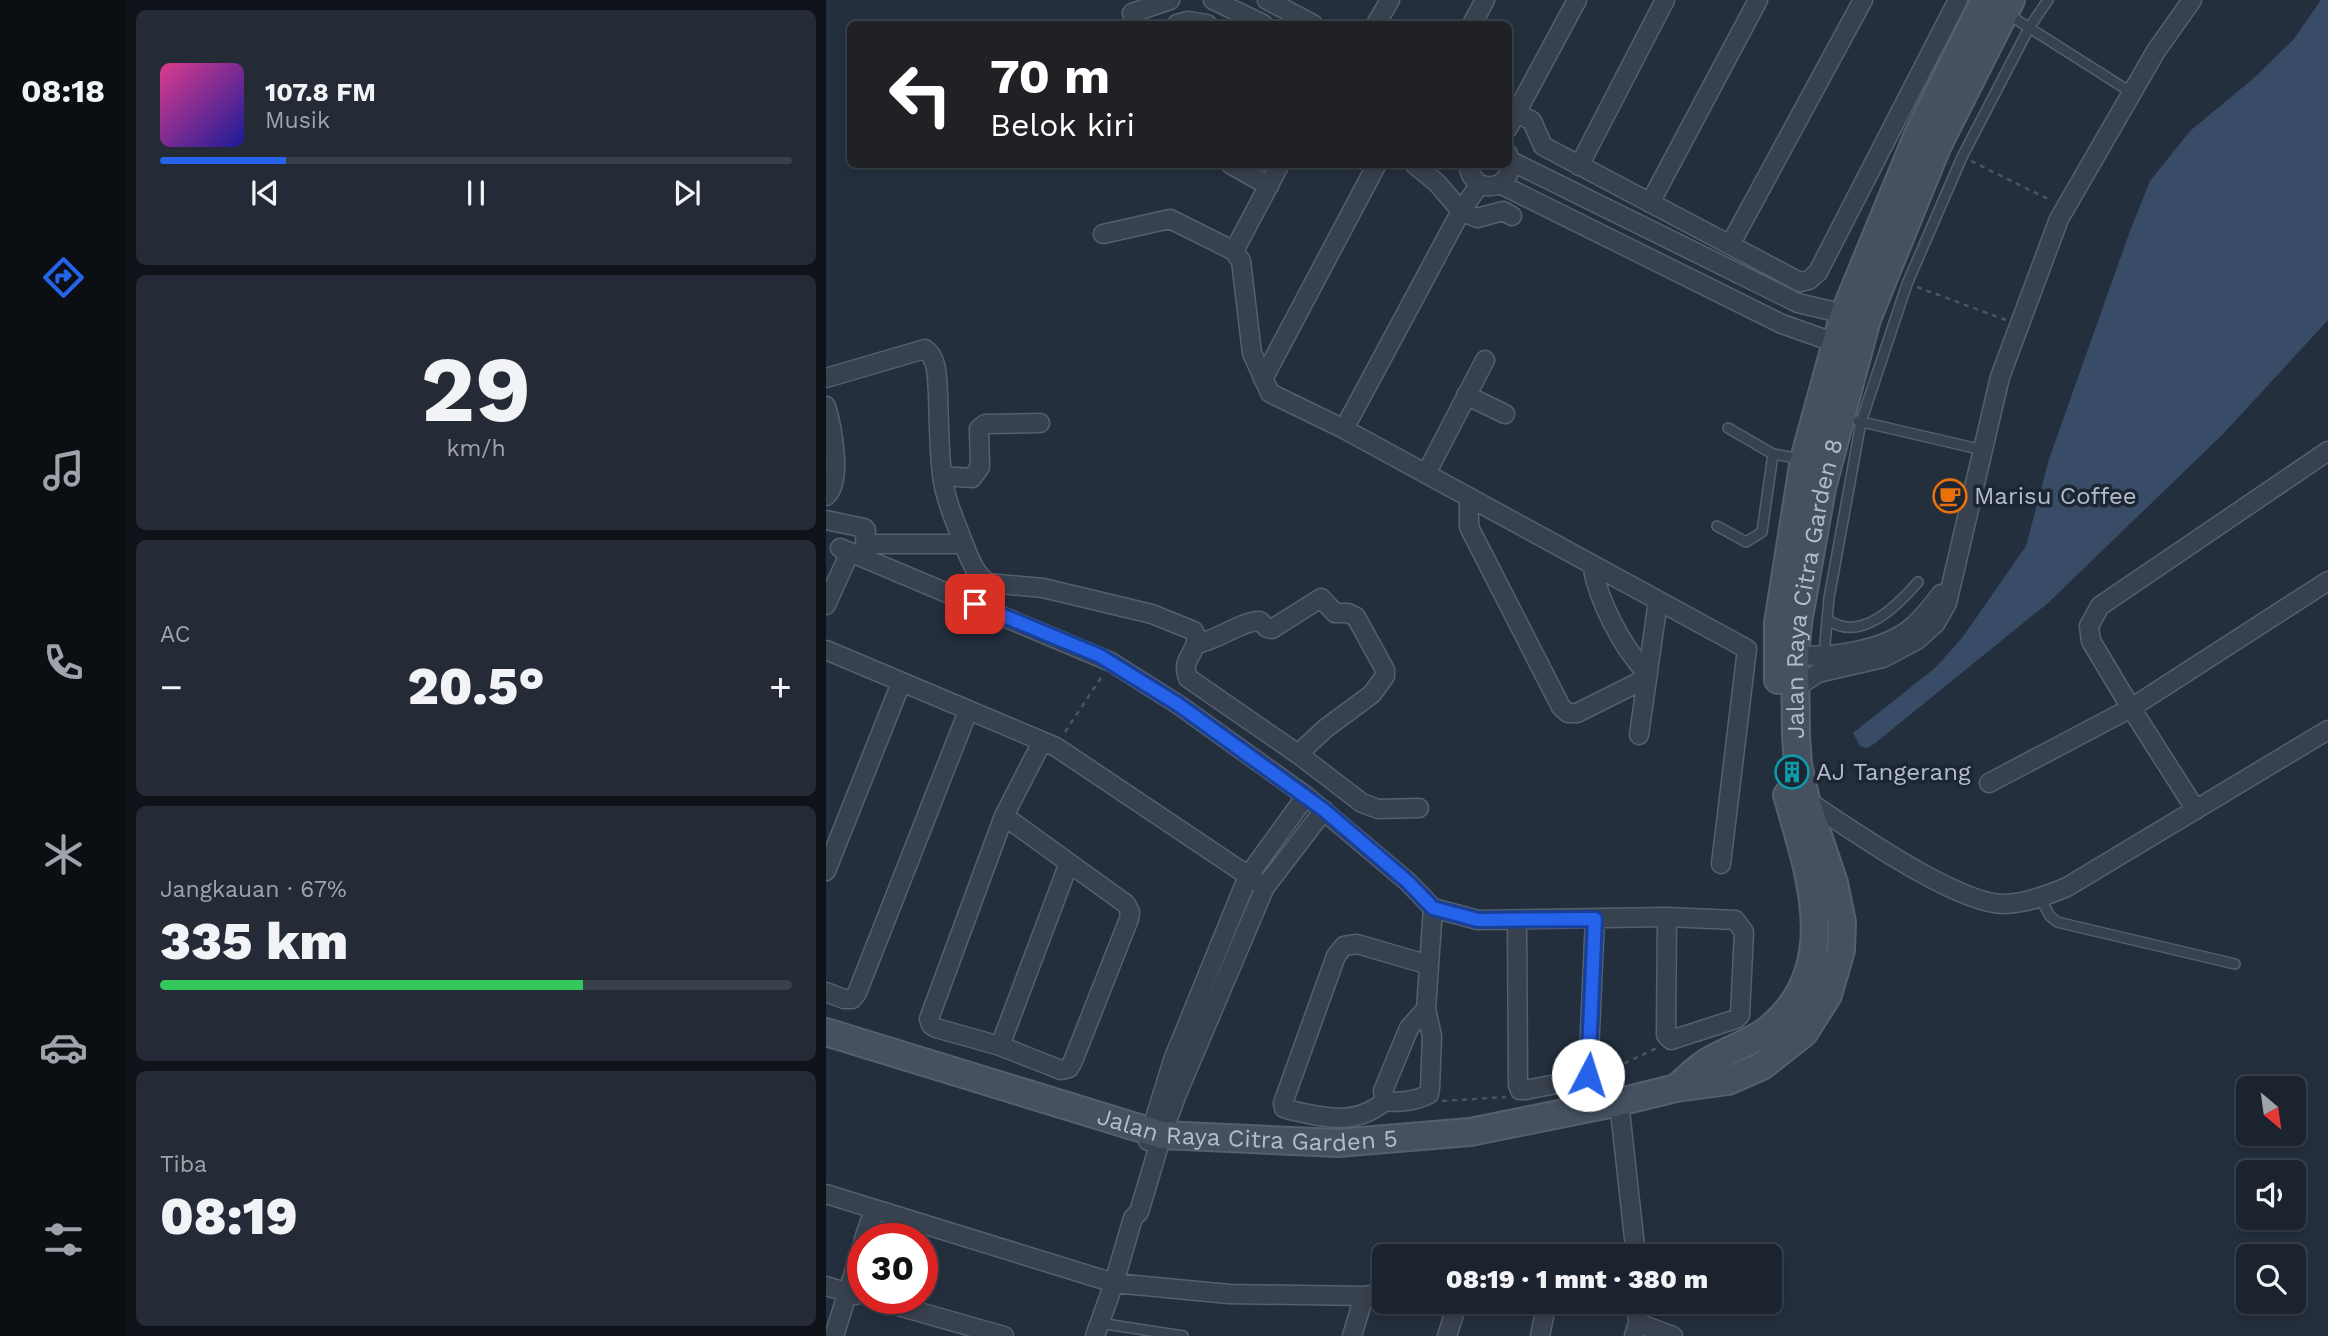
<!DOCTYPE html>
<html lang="id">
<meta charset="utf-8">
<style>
:root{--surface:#1b232e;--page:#242b36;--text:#f1f3f6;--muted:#a0a4aa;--line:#39404a;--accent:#2563eb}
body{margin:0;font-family:"Work Sans",sans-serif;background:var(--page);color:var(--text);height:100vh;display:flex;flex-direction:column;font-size:26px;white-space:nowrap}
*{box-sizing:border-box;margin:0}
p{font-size:23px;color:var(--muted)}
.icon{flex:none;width:38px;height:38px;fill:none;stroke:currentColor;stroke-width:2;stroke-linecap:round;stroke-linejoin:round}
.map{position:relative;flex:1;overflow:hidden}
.drawer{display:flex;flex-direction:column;gap:10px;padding:10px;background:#0f1319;width:700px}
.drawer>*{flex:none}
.guide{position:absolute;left:21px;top:21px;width:665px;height:147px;border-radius:10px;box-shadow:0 4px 10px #0003,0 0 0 2px var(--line);background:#202124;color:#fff;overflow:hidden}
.needle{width:46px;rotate:151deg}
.fabs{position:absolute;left:1410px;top:1076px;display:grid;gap:14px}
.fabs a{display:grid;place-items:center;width:70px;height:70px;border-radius:10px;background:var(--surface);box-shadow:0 4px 10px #0003,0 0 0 2px var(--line);font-size:35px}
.speed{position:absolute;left:21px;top:1223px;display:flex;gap:14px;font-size:35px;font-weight:700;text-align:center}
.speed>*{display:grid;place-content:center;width:91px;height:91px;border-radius:50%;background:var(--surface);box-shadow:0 4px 10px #0003,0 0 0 2px var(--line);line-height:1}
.speed .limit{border:10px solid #d22;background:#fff;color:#111}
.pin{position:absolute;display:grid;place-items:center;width:60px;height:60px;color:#fff;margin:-30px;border-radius:14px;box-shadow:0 4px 10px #0006}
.me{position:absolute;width:77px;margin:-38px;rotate:5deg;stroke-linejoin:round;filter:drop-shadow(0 0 5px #0008)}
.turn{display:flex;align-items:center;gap:24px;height:147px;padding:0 28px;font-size:32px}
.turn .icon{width:91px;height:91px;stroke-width:2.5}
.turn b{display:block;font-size:49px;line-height:60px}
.big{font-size:52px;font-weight:800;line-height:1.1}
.drawer .card{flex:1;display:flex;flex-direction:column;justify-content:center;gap:10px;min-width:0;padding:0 24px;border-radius:10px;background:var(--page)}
.drawer .dial{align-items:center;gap:0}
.dial b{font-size:91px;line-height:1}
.song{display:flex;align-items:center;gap:21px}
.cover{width:84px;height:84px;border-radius:10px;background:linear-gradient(135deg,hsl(330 70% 55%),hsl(240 70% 35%))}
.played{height:7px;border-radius:4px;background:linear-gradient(90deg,var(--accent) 20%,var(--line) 20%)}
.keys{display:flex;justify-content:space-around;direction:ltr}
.heat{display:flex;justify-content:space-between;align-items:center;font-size:38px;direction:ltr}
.charge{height:10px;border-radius:5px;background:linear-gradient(90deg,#34c759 67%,var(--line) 0)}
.trip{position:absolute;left:546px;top:1244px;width:410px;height:70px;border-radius:10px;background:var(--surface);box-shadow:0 4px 10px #0003,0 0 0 2px var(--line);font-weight:800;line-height:70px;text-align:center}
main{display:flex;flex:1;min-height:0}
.tabs{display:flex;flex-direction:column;width:126px;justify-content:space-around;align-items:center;background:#0b0e12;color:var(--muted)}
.tabs .icon{width:49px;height:49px}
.tabs .selected{color:var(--accent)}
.tabs b{font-size:32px;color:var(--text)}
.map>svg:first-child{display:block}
.water{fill:#394c67}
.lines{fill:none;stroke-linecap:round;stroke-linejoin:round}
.lane-casing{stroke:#565f6c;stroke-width:12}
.street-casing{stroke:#565f6c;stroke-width:21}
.secondary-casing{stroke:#565f6c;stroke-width:30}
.path{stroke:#44595c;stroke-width:2.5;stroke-dasharray:5 5;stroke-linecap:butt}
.lane{stroke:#38414e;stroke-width:9}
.street{stroke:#38414e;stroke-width:18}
.secondary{stroke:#465061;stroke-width:26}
.route-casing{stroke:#184099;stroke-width:18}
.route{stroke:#2563eb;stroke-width:12}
.labels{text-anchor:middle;stroke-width:7;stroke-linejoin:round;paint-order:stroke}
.poi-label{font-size:24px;fill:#b4bcc9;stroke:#1d2633;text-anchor:start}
.street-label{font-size:24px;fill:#b4bcc9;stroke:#1d2633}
</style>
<main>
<nav class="tabs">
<b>08:18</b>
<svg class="icon selected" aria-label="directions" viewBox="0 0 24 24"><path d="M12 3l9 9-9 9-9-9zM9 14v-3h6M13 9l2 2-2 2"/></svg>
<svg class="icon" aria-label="music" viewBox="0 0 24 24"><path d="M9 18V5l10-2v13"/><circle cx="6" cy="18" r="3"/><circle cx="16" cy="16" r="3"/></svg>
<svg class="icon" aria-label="phone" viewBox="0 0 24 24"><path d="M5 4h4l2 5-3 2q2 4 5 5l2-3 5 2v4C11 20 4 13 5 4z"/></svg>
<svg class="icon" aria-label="climate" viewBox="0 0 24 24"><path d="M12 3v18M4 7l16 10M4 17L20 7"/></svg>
<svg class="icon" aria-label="car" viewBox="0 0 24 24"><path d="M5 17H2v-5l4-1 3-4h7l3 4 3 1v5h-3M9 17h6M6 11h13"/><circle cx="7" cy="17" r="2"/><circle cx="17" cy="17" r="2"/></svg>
<svg class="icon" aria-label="filters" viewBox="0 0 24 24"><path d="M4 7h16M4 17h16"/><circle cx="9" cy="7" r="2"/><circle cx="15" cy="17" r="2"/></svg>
</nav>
<section class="drawer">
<div class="card">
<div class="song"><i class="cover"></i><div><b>107.8 FM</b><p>Musik</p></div></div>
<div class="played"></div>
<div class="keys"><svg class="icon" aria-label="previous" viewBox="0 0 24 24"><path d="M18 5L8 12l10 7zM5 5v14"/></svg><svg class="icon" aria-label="pause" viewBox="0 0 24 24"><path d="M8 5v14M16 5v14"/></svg><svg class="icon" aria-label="next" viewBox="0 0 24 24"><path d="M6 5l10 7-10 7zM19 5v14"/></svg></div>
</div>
<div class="card dial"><b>29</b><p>km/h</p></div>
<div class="card"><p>AC</p>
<div class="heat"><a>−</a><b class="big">20.5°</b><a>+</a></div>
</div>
<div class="card"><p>Jangkauan · 67%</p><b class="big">335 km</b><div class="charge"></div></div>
<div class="card"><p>Tiba</p><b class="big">08:19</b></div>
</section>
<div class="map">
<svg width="1502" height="1336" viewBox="0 0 1502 1336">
<rect width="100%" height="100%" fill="#242f3e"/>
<path class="water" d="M1495,0H1502V320L1397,434L1222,603L1048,744L1041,748L1034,746L1027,733L1109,668L1136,638L1200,546L1223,459L1304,231L1324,181L1364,131L1429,77L1468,39Z"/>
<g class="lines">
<defs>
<path id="lane" d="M1180,13L1306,93
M1032,421L1157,450
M902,428L947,454L976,459
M891,526L920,542L936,532L947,454
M1002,620C1035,643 1071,606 1092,582
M998,655L1003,598L1035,422L1081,284L1136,157L1203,28L1222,0
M1214,898L1224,916L1231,922L1409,964
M273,1323L357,1336"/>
<path id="street" d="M387,0L437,24
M441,0L487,24
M310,24L306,13L344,0
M351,24L362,21L381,24
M550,24L564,0
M646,24L659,0
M682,108L706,121L717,146L974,282L983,280L992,272L1132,0
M682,128L751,0
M685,161L972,303L1027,316
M404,164L443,186
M588,164L611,183L635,211L651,218L677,211L686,216
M642,164C646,200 695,189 682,154
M753,166L839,0
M674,184L956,324L1018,346
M824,203L932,0
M277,234L344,219L408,251L415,261L426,353L444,393L518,429L921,649L895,864
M904,245L1037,0
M408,251L454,164
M0,378L99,349C112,358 111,379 112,394C113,421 113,449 116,475C119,499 129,521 137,542C143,557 149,575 162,583L217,588L326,614L368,631C377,651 353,656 362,678L472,754L536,803L552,809L593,808
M437,379L551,164
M640,395L679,414
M0,406C6,426 17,482 0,496
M518,429L635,211L654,184
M600,474L659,360
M117,476L146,478L154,467L153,429L159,424L214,423
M643,498V527L735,707L742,713H751L821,678
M0,520L38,528L40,530L39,542L42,544H138
M14,548L285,662L353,705L480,796L582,882L607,908L652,920L841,917L909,920L918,932L914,1015L910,1019L845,1040L840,1035L841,917
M766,565C772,600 796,648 822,674
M0,605L24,552
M370,644C390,641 417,620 434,621L441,628L446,629L495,598L509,613H522L530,617L559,670V676L546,694L500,728L472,754
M0,650L230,747L439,887
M960,654C997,659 1057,652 1086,627C1097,618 1106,606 1115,594
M969,688L992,673L1057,658L1091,640L1109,624L1121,603L1174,377L1233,219L1330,51L1366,0
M813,735L832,601
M1163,783L1305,708L1502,581
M980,800C1023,828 1131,905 1179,904C1201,903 1222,895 1241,887L1502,730
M1370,810L1305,708L1265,641L1263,626L1274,606L1502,451
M178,816L300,904L304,912L303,919L247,1061L243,1068L235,1070L174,1046L110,1028L105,1025L103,1019L178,816L216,742
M0,871L75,683
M691,921L692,1085L694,1090H699L756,1079L762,1075L769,919
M0,992L18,999H26L31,993L142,711
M174,1046L243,863
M559,1101C530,1126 498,1118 464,1110L458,1108L457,1103L510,956L518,946L531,944L603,965
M559,1101C573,1103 590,1101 603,1094L604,1088L606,1036L600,1009L607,908
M559,1101L557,1091L583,1028L600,1009
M793,1102L810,1256
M322,1141L347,1060L422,876L480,796
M0,1194L288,1283L403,1294L538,1296L558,1293
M38,1239L48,1210
M785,1256L810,1251
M0,1286L30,1295
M44,1298L178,1336
M812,1323L847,1336
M8,1336L37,1244
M269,1336L288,1283L307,1218L313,1212L336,1135L351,1094L439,887L498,810
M526,1336L538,1296
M621,1336L632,1302
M714,1336L721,1302
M808,1336L812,1323L811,1302"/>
<g id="secondary">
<path d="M952,680V623L978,459L1018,314L1091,137L1159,0"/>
<path id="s1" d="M0,1032L336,1135L512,1143L644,1132L793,1102L850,1088L902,1081L936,1066L978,1033L1002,995L1015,950L1016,922L1008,883L980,800L972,764L970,736L969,655L972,623L996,488L1041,319L1111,147L1185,0"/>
<path d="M850,1088C861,1079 871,1068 883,1061C902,1050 927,1042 944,1028C1018,967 983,872 961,795"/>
</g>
</defs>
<use href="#lane" class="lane-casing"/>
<use href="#street" class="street-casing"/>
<use href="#secondary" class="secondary-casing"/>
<path class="path" d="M1145,161L1224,200
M1091,287L1180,320
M239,732L276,676
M780,1072L831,1048
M616,1101L680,1097"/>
<use href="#lane" class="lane"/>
<use href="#street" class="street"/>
<use href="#secondary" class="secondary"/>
</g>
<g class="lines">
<defs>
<path id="route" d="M149,604L274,656L353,705L498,810L582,882L607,908L652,920L769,919L762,1075"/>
</defs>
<use href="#route" class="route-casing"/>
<use href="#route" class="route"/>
</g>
<defs>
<symbol id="cafe-ring" viewBox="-11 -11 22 22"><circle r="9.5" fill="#1d2633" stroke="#e8710a" stroke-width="1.5"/><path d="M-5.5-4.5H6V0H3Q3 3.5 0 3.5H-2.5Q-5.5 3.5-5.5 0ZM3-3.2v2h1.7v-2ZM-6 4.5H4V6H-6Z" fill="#e8710a"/></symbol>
<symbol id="building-ring" viewBox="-11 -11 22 22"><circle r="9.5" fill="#1d2633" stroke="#0f9aa8" stroke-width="1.5"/><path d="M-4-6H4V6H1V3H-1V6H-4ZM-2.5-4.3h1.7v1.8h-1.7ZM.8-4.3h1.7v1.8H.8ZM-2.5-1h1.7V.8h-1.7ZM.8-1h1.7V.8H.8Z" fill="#0f9aa8"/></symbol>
</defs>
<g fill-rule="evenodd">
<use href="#cafe-ring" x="1105" y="477" width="38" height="38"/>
<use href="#building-ring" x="947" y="753" width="38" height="38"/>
</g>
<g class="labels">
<g class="poi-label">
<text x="1148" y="504">Marisu Coffee</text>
<text x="990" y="780">AJ Tangerang</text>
</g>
<g class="street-label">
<text dy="8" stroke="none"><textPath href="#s1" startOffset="1475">Jalan Raya Citra Garden 8</textPath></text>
<text dy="8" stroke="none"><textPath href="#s1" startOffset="436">Jalan Raya Citra Garden 5</textPath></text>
</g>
</g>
</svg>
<div class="fabs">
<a><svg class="needle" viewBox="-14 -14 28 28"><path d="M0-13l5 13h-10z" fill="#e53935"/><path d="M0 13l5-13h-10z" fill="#a0a4aa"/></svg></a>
<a><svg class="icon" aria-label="sound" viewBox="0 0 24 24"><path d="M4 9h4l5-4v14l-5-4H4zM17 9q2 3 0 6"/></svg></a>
<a><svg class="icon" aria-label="search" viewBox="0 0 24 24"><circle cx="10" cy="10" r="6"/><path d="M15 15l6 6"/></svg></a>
</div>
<div class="speed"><div class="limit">30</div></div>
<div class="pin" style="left:149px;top:604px;background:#d93025"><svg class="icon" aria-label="arrive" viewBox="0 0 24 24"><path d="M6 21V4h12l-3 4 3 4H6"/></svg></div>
<svg class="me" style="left:762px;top:1075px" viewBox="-20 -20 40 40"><circle r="19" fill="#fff"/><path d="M0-13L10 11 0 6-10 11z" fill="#2563eb"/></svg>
<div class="trip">08:19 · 1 mnt · 380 m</div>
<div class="guide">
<div class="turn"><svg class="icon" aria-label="left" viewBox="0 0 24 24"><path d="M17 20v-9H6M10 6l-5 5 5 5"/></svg><div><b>70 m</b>Belok kiri</div></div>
</div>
</div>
</main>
